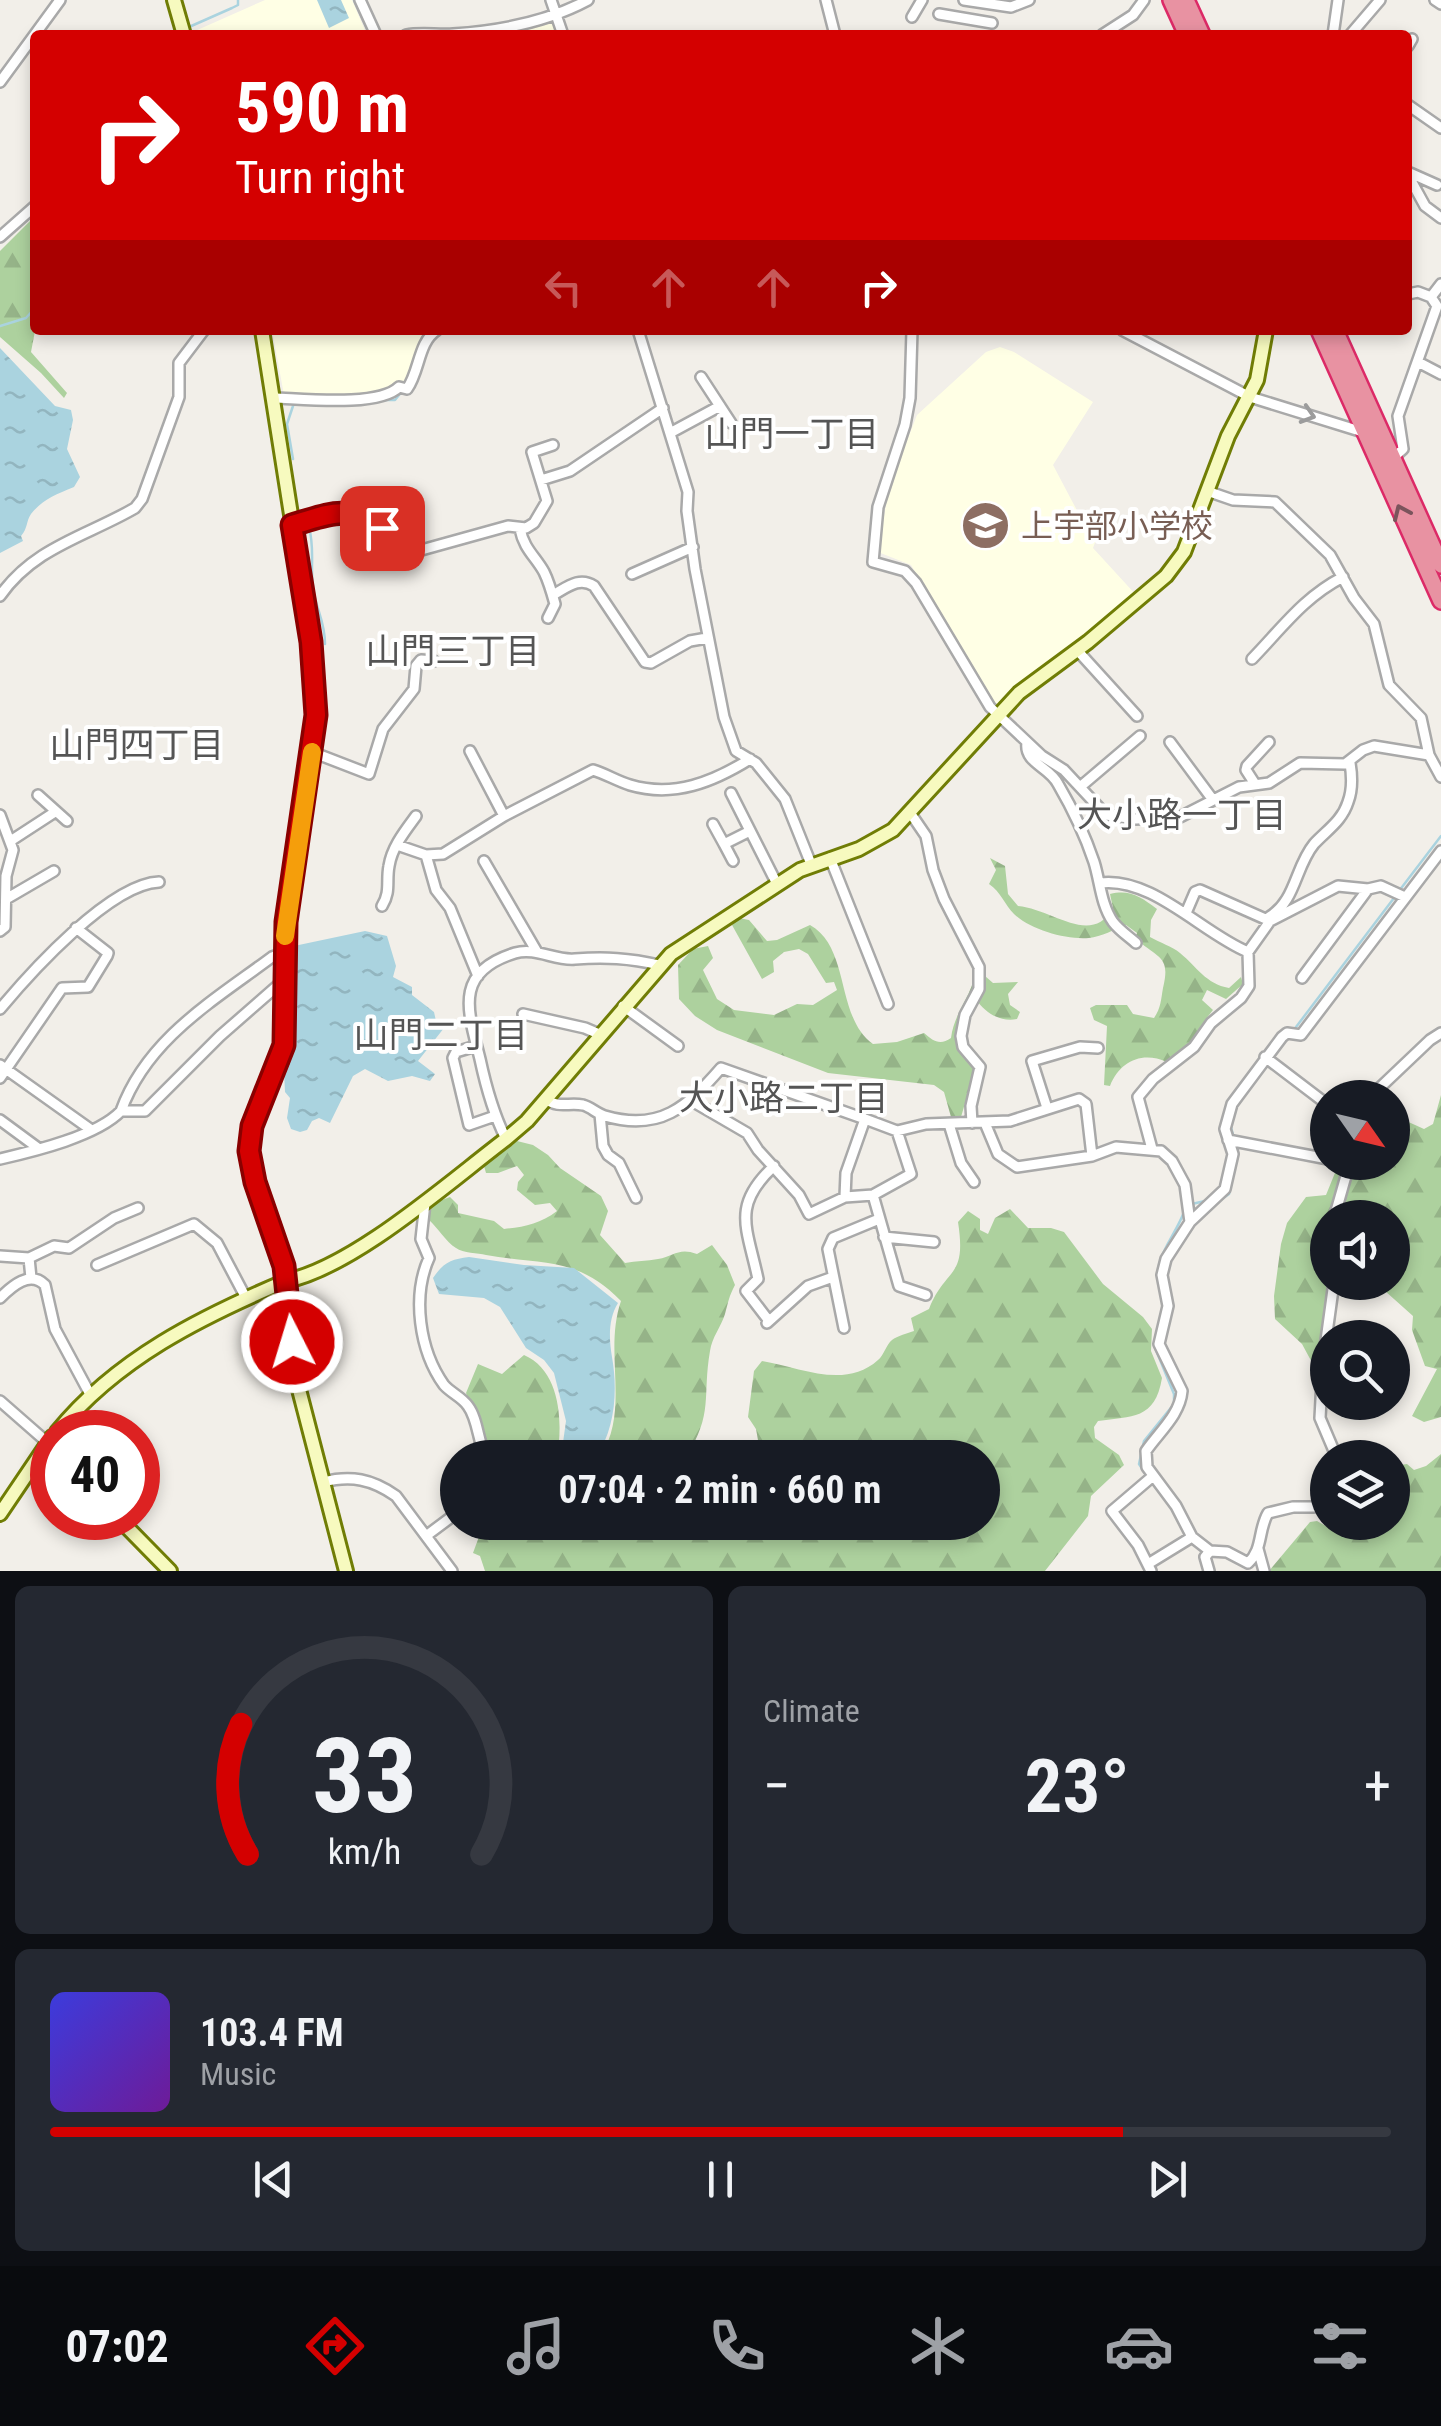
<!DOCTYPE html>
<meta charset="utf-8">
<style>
:root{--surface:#171b24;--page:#242831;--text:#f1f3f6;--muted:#9ea1a6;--line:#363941;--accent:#d40000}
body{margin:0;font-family:"Roboto Condensed","Noto Sans JP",sans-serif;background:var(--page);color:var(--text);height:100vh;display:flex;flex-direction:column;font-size:38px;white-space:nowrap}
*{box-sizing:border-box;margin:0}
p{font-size:32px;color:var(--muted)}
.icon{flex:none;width:55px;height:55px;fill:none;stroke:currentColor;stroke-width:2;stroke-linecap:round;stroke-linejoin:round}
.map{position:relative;height:1571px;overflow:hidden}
.side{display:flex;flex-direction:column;gap:15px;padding:15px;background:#0d0f14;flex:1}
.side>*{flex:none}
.top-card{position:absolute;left:30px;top:30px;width:1382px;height:305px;border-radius:10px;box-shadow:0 5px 15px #0003;background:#d40000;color:#fff;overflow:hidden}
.needle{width:65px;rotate:124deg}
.buttons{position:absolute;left:1310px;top:1080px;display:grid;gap:20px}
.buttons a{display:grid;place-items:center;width:100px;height:100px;border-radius:50%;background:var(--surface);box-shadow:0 5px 15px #0003;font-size:50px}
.speed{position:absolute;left:30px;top:1410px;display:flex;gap:20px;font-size:50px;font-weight:700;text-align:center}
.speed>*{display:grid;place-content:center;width:130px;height:130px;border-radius:50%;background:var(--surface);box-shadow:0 5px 15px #0003;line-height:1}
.speed .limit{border:15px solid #d22;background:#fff;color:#111}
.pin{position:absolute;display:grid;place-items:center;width:85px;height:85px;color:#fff;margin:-42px;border-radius:20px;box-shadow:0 5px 15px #0006}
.me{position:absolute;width:110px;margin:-55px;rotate:355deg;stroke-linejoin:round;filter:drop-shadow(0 0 8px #0008)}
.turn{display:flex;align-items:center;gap:35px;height:210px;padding:0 40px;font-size:45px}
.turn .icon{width:130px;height:130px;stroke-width:2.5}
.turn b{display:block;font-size:70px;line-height:85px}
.lanes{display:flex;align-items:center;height:95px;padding:0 40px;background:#0003;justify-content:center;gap:50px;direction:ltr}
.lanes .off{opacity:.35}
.big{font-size:75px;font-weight:700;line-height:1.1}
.side .tile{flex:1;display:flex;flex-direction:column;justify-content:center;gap:15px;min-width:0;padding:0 35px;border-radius:15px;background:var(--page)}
.side .dial{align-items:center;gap:0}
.dial svg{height:260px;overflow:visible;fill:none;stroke:var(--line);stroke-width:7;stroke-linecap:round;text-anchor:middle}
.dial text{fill:var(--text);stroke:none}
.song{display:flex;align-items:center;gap:30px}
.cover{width:120px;height:120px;border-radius:15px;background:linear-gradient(135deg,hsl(240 70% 55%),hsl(280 70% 35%))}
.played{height:10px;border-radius:5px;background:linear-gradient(90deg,var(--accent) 80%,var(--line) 80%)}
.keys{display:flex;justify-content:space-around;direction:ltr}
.heat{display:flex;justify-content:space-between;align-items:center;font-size:55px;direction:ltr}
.side .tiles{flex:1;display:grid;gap:15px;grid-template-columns:1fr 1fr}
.tile:last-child{grid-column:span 2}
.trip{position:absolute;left:440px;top:1440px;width:560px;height:100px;border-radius:50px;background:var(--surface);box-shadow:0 5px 15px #0003;font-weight:700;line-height:100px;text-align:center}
.tabs{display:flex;height:160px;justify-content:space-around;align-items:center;background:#090b0e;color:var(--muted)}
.tabs .icon{width:70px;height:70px}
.tabs .current{color:var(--accent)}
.tabs b{font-size:45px;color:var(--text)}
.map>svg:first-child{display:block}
.education{fill:#ffffe5}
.forest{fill:url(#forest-firs)}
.water{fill:url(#water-ripples)}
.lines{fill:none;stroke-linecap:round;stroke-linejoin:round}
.stream{stroke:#aad3df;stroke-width:2.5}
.street-casing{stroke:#a9a9a9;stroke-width:14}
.secondary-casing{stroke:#707d05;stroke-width:18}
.highway-casing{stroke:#dc2a67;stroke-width:20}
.street{stroke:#fff;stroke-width:9}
.secondary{stroke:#f7fabf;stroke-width:12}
.highway{stroke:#e892a2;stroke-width:15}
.oneway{stroke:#9c9c9c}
.oneway2{stroke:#7b545c}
.route-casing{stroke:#8a0000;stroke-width:25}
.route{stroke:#d40000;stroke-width:18}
.slow{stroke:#f59e0b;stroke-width:18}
.labels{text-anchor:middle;stroke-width:8;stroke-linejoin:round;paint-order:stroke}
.education-label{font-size:32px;fill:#785e54;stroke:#fff;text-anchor:start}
.neighbourhood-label{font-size:35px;fill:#555;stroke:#fff}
</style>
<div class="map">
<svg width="1441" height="1571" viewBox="0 0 1441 1571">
<defs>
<pattern id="forest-firs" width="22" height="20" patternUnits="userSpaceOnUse" patternTransform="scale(2.5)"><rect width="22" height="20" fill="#add19e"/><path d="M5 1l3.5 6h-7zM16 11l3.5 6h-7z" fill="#95b388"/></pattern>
<pattern id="water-ripples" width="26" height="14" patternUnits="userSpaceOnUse" patternTransform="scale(2.5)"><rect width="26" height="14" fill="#aad3df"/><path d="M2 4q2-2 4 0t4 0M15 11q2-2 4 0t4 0" fill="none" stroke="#92b5bf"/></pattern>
</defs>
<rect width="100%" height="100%" fill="#f2efe9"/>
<path class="education" d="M265,0H352L367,35H196L195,31Z
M550,22L556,25L560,35H494Z
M272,330H434L407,385L397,382L389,393L360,394L346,399L284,395Z
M1000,347L1014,352L1093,402L1053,465L1081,518L1098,534L1093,548L1137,596L1020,686L1002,705L995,704L911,565L878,552L889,487L917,415L986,352Z"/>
<path class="forest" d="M35,216V316L30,323L35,331L31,352L67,393L64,398L41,373L0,337V251Z
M990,858L1005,866L1008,894L1018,906C1053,909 1091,947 1113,908L1110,894C1130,889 1141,897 1157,909L1151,920L1150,937C1160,943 1172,946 1180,953C1197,967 1206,984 1229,988L1241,977L1243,984L1226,999L1207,990L1202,1000L1213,1010C1193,1034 1196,1043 1167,1062C1142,1051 1120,1061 1110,1086L1104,1085L1107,1026L1094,1020L1090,1008L1096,1005H1127L1133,1014L1154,1018C1161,1008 1161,999 1163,988C1171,955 1158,959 1135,938L1137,933L1126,925C1115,929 1101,937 1089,938C1066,940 1031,930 1014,914C1005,905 1001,892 989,884L996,870Z
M739,918L749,920L767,941L777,940L810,925C851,948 835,1017 873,1044L897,1042L924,1033C933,1041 940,1046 951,1038C954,1014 969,999 975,976H985L993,983L1018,982L1008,994L1010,1005L1020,1012L1017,1019C1001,1022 987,1014 978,1002L967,1006L957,1028V1039L973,1065V1076L961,1117H951L944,1092L934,1085L828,1073L717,1030L695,1016L679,999L678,965L693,949L708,946L713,958L703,970L717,999L734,1010L774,1015L797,1004L813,1005L837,990L834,982L826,983L808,954L799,949L784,952L773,961L774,972L762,979L732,925Z
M1441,1095V1417L1424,1422L1412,1416L1437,1369L1425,1366L1412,1330L1413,1316L1385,1291L1367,1286L1366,1283L1392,1282V1218H1328L1330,1283L1315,1368L1302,1344L1275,1319L1274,1296L1281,1244L1287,1223L1306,1197L1326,1195L1339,1163L1392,1162L1393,1115L1424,1129L1433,1124Z
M517,1141L533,1145L548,1155L560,1168L601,1196L608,1211L600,1235L625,1263C636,1261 647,1261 658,1259C674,1256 679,1247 697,1254L712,1245L727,1265L735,1285C729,1296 728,1303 725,1314C721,1327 712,1337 710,1351C702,1397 714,1413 686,1457H600C631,1409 603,1353 621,1301C577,1256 543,1265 486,1255C478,1253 463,1253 456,1248C446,1242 438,1228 429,1220L431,1204L450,1197L458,1205V1213L494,1221L504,1229C524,1227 540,1224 557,1211L550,1203L535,1205L517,1190L518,1182L524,1175L517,1166L498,1173H486L484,1166Z
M1010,1209L1028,1228H1051L1064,1232L1103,1284L1143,1317L1152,1329L1151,1351L1162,1378C1155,1420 1132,1416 1098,1421L1094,1427L1095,1438L1119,1455L1124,1465L1091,1496L1088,1516L1045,1571H485L480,1556L473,1553L484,1523L982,1522V1458L761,1457L756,1429L748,1417L754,1371L762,1361C799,1367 845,1390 878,1360C884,1355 886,1345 892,1340C897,1336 908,1333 914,1331L911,1318L929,1309C946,1266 967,1280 958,1222L968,1211L980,1219V1230L988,1234L995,1218Z
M524,1355C561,1371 563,1423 557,1457H493L466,1393L478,1364L502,1374Z
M1441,1454V1571H1269L1310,1522L1317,1521L1331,1529L1364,1523L1392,1522L1393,1466L1407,1464L1414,1470L1426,1466Z"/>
<path class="water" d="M317,0H341L349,18L329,28Z
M0,348L55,406L71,410L73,420L67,449L80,477L74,487C55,495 43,499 31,514C26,521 28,528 21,536L23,541L0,553Z
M365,931L387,936L396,966L393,977L412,987V995L434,1012L436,1021L444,1028L418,1061L435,1074L430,1081L412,1076L388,1081L365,1069L353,1076L330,1123L319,1118L312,1121L307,1130L300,1132L291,1129L287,1118L290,1098L285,1092L284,1071L291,1054L294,946Z
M469,1257L524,1265L574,1268L618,1303C608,1319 609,1339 612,1357C618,1391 615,1429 596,1457H561L566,1421L554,1373L544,1360L526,1348L500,1307L484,1298L439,1294L433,1278C443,1263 451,1259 469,1257Z"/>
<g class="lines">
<path class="stream" d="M354,0L370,35
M191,35L189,27L232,8L238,5V0
M0,326L26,318L35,308
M381,400H395L403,390
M293,459L287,424L294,403
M309,528C315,548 310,566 313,586C315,608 325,620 325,644
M1399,891L1441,836
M1293,1031L1394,898
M1230,1123L1234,1139
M1222,1199L1229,1194L1233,1172
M1192,1204L1209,1200
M1160,1286C1151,1260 1175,1237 1184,1212
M1147,1476L1139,1464L1144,1441L1174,1404V1394L1156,1350L1163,1304
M1152,1483L1169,1504"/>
<defs>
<path id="street" d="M360,0L376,35
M551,0L563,35
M826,0L835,35
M964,0L1011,7L1029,0
M1435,0L1441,4
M939,14L992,23
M912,17L922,0
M406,35C421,32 437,35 453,34C499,31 547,22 588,0
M1102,35L1133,15L1144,0
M1333,35L1338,0
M1350,35L1380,0
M1408,46L1412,39
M0,82L60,0
M1408,105L1441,128
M1410,173L1437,185
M1408,175L1425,206L1441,218
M0,237L35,206
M1408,294L1418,292L1431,297
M638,330L688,492L687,511L695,569L724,717L736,751L756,763L785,799L811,864
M912,330L910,398L905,425L878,507L873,562L905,571L916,583L990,707L1042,756L1064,770L1106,815L1136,819L1180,817L1239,787L1269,783L1300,763L1345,764L1363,750L1374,746L1429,755
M1122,330L1250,397L1363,432
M1418,362L1441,374
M701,377L731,423
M275,398C304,399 379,407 399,387L407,389C420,371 418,342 437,330
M670,433L720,406
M1393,458L1403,449L1398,416L1437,306L1431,297L1441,284
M541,480L570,471L663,408
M1207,491L1233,500L1275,502L1330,555L1354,598L1374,624L1389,685L1421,718L1429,755L1441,777
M292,525C331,514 345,504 382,528L390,547L407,554L508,526L526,528L534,523L547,501L532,452L553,445
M520,529C524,549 535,556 544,572C549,582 552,593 555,604L548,618
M632,574L693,547
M553,595C566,588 579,576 594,586L645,662L651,663L690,641L707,638
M0,596C34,547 87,536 135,508L142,499L179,397V363L204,330
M1077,650L1137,716
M1252,659C1282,628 1304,597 1343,577
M1170,742L1213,800
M1027,743C1024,763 1050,767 1058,784C1072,808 1085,835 1094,862C1100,881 1101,905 1113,922C1119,930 1128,936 1136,943
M470,751L504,816
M312,752L369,774L383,729L414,689L416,666L421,660L434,661
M1255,784L1246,770L1247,766L1269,742
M1080,787L1140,736
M731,793L777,884
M38,795L67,821
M911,814L926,836L933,870L944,899L979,967V989L965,1015L961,1036L963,1047L980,1067L971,1106L972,1123
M0,815L13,850L6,876L5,927L0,931
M713,824L724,844L750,831
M12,840L55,812
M724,844L733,861
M397,845L426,855L443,854L504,816L593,770C606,774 617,781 630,785C674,798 713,782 750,759
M426,855L436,890L450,908L478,976
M830,858L888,1004
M484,861L537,952
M1100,883C1152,876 1203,934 1248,952L1270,921
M6,899L54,871
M382,906C391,892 386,881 389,866C392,847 405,831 416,816
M1186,913L1195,892L1200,890L1270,921L1338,886L1368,889L1381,886L1405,897
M1269,917C1296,901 1295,867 1314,844C1327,830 1342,821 1348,802C1353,789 1352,775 1350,763
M1302,978L1368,889
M623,1006L678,1046
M0,1009C31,972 110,884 159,882
M523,1014L585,1028L599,1034
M476,1046L456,1052L453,1058L469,1125L495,1116
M1265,1057L1328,1105
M0,1065L90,1129
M0,1078L62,988L88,987L107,956L108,953L76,928
M1369,1098L1430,1040L1441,1033
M545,1099C560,1109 568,1102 583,1105C591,1107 597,1114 605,1116C660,1132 687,1107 721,1068L865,1119L846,1173L845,1197
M692,1101L747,1133L758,1150L799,1195L809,1214L845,1197L873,1195L911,1174L897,1131
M1047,1108L1032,1061L1080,1047L1098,1048
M121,1111C147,1039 213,1001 272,957L284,953
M600,1114L603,1146L608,1155L619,1163L636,1198
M865,1119L897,1131L926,1124L1010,1121L1079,1099L1086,1104L1092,1156
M0,1120L38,1148
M985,1123L998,1154L1017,1167L1092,1156L1116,1147L1161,1151L1172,1161L1185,1185L1190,1222
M949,1124L961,1163L974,1182
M506,1139C493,1113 486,1087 480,1059C468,1011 453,972 515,953C536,947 555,961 575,959C605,957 629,958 659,965
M1228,1140L1328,1159
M1152,1149L1138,1097L1153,1079L1194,1047L1211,1023L1241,998L1249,986L1248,952
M0,1159C35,1151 97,1136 121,1111H145L220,1036L284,980
M873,1195L899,1286L926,1295
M425,1203L421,1239L429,1258C412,1296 419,1350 444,1385C451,1393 462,1397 468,1406C478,1419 478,1442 486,1458
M1334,1218L1350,1162
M884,1237L934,1242
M0,1256L29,1258
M97,1265L194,1224L217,1243L246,1298
M31,1278L29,1258L54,1246L69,1248L114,1218L138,1208
M1334,1282L1323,1362L1320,1418L1337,1458
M0,1298C12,1286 30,1270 45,1285L55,1329L91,1396
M769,1321L746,1291L758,1279C747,1227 731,1206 774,1166
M767,1323L808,1286L833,1277
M844,1328L828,1249L833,1238L879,1219
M0,1401L48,1443
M323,1482C351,1475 372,1479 396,1496L452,1571
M1328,1496L1314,1507H1293L1268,1513C1258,1530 1263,1550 1248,1563L1227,1552L1210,1551L1192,1537L1176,1506L1147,1467L1146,1451C1159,1432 1180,1415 1182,1391L1159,1344L1168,1306L1162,1275L1166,1259L1190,1222L1225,1189L1233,1154L1225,1129L1232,1104L1282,1037L1287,1033L1301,1035L1441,851
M426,1536L458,1512
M1258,1549L1264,1571
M1148,1564L1192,1537
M1151,1571L1138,1545L1112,1511L1153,1476
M1209,1571L1205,1557L1210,1551"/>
<path id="secondary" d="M174,0L184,35
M262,330L311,642L316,715L286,922L284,1045L281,1061L252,1126L249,1151L255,1182L284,1266L296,1378L346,1571
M57,1432C116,1359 201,1317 286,1281C354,1267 449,1182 506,1139L527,1121L671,954L800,870L859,849L893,830L1019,693L1088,642L1166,576L1184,552L1228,436L1257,380L1266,330
M0,1514L52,1437
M118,1518L170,1571"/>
<path id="highway" d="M1171,0L1187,35
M1186,0L1202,35
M1319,330L1441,601
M1335,330L1441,565"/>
</defs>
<use href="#street" class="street-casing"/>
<use href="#secondary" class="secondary-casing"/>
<use href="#highway" class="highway-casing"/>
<use href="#street" class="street"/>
<use href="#secondary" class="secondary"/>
<use href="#highway" class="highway"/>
</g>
<defs><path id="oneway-chevron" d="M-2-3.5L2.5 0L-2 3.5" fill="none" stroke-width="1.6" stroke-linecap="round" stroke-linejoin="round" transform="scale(2.5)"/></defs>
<use class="oneway" href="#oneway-chevron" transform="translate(1308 415) rotate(17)"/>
<use class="oneway2" href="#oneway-chevron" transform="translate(1401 512) rotate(-114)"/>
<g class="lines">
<defs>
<path id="route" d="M292,1342L284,1266L255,1182L249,1151L252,1126L284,1045L286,922L316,715L311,642L292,525C331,514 345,504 382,528"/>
</defs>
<use href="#route" class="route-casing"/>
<use href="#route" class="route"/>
<path class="slow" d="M285,936L312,752"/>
</g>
<defs>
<symbol id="school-disc" viewBox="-11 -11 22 22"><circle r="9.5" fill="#8d6e63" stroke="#fff"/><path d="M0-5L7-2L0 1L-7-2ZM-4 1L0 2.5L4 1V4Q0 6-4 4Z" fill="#fff"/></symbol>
</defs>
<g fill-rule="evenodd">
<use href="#school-disc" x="958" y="498" width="55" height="55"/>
</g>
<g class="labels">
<g class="education-label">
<text x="1021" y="537">上宇部小学校</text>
</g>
<g class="neighbourhood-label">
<text x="792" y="446">山門一丁目</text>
<text x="453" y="663">山門三丁目</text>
<text x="137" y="757">山門四丁目</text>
<text x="1182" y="827">大小路一丁目</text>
<text x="441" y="1047">山門二丁目</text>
<text x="784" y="1110">大小路二丁目</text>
</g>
</g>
</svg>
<div class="buttons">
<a><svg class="needle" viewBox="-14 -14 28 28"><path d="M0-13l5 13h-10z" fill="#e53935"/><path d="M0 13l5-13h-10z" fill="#9ea1a6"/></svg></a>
<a><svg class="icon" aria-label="sound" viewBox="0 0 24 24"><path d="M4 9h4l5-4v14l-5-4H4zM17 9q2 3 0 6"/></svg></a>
<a><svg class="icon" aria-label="search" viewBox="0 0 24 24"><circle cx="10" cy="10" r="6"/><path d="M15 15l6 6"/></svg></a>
<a><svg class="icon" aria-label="layers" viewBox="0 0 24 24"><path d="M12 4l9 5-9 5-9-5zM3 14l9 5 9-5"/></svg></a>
</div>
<div class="speed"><div class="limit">40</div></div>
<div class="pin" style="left:382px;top:528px;background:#d93025"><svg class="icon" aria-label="arrive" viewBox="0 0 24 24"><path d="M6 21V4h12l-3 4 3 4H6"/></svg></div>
<svg class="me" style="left:292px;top:1342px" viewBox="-20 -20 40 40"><circle r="17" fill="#d40000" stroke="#fff" stroke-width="3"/><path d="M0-11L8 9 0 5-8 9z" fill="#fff"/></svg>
<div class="trip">07:04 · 2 min · 660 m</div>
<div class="top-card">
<div class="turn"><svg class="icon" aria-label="right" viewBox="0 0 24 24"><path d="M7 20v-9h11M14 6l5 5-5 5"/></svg><div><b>590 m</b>Turn right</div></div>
<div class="lanes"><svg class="icon off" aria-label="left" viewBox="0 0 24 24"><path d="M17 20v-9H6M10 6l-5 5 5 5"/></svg><svg class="icon off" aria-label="ahead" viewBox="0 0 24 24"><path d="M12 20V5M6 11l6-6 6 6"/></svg><svg class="icon off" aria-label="ahead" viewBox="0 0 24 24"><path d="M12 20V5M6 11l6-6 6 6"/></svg><svg class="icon" aria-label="right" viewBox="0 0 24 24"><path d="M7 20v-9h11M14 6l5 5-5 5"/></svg></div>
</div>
</div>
<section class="side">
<div class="tiles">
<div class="tile dial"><svg viewBox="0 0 100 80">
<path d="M14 69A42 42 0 1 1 86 69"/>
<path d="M14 69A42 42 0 0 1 12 29" stroke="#d40000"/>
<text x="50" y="56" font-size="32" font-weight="700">33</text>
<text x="50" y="72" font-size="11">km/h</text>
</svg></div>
<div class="tile"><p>Climate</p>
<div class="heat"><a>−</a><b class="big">23°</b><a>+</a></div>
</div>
<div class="tile">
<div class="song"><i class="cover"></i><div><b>103.4 FM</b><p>Music</p></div></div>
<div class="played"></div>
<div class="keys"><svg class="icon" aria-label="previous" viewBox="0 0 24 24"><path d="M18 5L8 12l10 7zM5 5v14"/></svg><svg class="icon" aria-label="pause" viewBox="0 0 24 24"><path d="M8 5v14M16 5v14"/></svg><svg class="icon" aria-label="next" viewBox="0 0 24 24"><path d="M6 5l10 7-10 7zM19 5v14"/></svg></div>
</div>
</div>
</section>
<nav class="tabs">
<b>07:02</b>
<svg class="icon current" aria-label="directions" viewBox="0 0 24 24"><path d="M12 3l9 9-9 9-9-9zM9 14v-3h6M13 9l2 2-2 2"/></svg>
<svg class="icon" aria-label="music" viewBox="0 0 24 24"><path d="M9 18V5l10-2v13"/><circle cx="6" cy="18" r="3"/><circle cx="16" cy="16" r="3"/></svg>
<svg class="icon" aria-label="phone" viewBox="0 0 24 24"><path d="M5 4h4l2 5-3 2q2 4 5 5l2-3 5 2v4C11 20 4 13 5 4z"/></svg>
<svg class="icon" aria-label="climate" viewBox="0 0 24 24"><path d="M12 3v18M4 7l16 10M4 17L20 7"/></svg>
<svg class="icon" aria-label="car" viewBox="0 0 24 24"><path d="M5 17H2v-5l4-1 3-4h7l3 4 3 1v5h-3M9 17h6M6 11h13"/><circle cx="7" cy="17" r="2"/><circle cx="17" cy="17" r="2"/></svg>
<svg class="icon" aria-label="filters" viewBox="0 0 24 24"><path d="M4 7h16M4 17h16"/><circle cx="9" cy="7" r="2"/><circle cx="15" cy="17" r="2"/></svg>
</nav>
